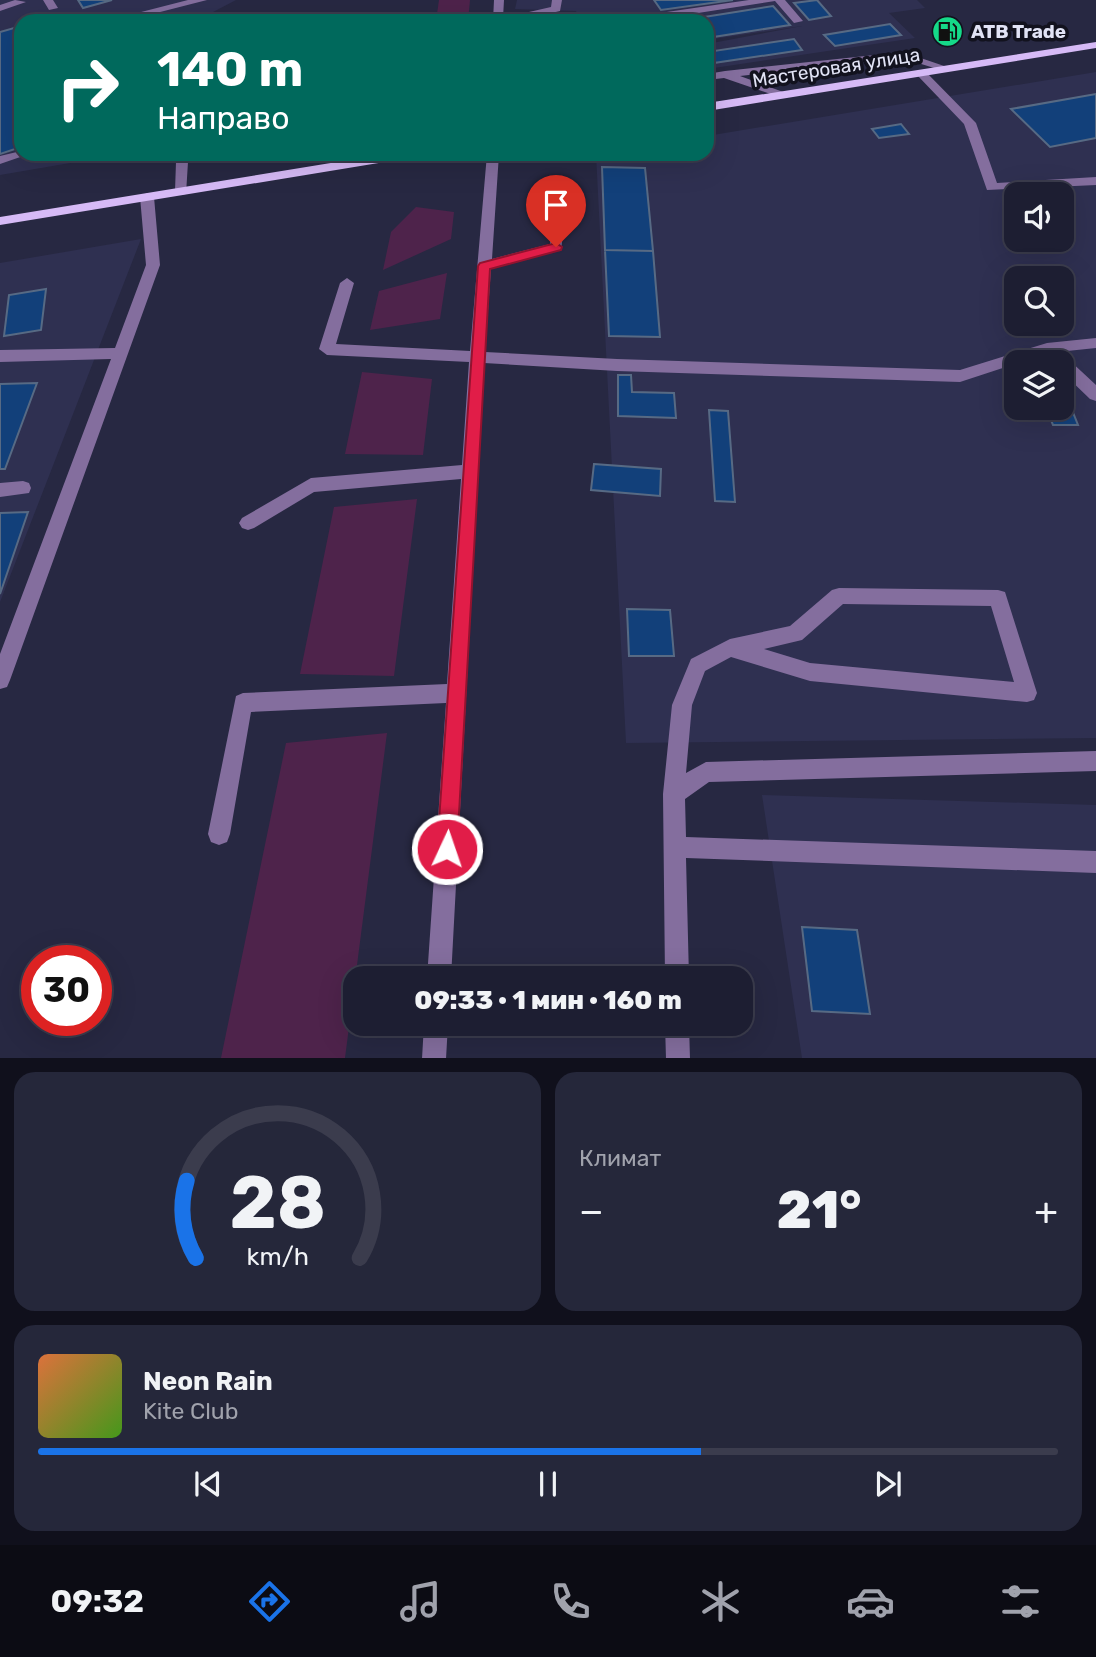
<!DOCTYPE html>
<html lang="ru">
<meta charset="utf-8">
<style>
:root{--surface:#1d1e32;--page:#25273a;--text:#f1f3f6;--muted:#a0a2ac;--line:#3b3c4d;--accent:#1a73e8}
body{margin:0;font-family:Rubik,sans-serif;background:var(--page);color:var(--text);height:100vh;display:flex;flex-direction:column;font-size:26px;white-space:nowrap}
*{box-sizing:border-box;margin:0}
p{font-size:23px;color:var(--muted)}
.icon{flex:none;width:38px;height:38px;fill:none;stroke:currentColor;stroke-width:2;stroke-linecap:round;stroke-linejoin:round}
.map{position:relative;height:1058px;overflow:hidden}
.details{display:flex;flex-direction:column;gap:14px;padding:14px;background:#10101c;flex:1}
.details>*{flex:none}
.top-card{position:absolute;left:14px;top:14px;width:700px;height:147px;border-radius:21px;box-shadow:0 7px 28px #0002,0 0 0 2px var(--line);background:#00695c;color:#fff;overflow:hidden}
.controls{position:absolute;left:1004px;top:182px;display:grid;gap:14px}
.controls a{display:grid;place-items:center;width:70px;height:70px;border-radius:14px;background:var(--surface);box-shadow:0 7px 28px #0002,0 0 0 2px var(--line);font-size:35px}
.speed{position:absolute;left:21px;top:945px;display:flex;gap:14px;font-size:35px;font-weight:700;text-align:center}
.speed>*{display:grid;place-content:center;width:91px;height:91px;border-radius:50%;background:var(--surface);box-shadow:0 7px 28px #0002,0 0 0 2px var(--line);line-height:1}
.speed .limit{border:10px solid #d22;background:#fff;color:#111}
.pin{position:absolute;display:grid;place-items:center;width:60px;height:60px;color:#fff;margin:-72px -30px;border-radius:50% 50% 50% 0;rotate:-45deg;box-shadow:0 0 7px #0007}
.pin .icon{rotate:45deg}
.me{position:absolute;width:77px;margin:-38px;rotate:3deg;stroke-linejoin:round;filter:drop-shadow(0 0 5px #0008)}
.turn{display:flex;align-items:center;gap:24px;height:147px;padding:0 28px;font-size:32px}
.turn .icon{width:91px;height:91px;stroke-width:2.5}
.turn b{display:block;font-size:49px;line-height:60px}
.big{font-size:52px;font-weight:800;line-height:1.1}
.details .tile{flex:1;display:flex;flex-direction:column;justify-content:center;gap:10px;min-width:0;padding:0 24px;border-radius:21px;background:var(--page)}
.details .dial{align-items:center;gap:0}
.dial svg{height:182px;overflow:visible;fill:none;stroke:var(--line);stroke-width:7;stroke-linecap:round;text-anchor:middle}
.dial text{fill:var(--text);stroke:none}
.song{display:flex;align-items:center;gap:21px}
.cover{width:84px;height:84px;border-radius:10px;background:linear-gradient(135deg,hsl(20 70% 55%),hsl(100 70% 35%))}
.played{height:7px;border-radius:4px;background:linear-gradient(90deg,var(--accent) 65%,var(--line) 65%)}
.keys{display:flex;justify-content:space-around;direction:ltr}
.heat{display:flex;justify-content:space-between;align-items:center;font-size:38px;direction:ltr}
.details .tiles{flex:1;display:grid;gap:14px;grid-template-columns:1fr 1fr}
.tile:last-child{grid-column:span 2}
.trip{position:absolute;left:343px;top:966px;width:410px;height:70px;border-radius:21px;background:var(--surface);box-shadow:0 7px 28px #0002,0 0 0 2px var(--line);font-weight:800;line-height:70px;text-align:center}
.tabs{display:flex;height:112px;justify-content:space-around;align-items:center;background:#0c0c14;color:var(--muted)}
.tabs .icon{width:49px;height:49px}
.tabs .current{color:var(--accent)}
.tabs b{font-size:32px;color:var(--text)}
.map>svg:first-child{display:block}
.built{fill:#2f3051;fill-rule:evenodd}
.green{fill:#4e234b}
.building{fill:#12407a;stroke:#576a84;stroke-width:2}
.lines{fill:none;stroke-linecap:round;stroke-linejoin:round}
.minor{fill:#846e9e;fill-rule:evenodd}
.major{fill:#d6baf6;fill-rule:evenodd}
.route{fill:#e11d48;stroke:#92132f;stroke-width:2}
.labels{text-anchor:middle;stroke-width:7;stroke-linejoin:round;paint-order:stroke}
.far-poi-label{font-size:19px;font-weight:bold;fill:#e1e3f5;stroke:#12121e;text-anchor:start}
.far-street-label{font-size:19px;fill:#e1e3f5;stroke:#12121e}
</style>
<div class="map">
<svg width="1096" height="1059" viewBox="0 0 1096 1059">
<rect width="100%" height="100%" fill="#272842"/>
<path class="built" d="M0,0H236L196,21H21V154H123L0,175Z
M517,0H917L925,8L889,13L915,38L707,69V44L802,26L707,40V21H580L576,11L515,9Z
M1096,72V738L626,743L596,154H707V136ZM1017,194H1062V240H1017ZM1017,278H1062V324H1017ZM1017,362H1062V408H1017Z
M141,239L0,602V263Z
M762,795L1096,805V1058H802Z"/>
<path class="green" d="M439,0H470L468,21H436Z
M416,207L454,212L451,239L383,270L391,232Z
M447,273L440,319L370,330L379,291Z
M362,372L432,379L423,455L345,454Z
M417,499L394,676L300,674L334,507Z
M387,733L345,1058H221L286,743Z"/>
<path class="building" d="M78,0H112L83,8Z
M654,0H733L661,10Z
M817,0L831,16L809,20L794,3Z
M773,6L790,25L707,38V21H679Z
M634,15L639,21H600Z
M890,24L901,35L835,46L824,35Z
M21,26V147L0,154V32Z
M794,39L802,50L707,64V52Z
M1096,94V138L1050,147L1011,109Z
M901,124L909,134L879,138L872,129Z
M602,167L645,168L653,251L605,250Z
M605,250L653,251L660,337L609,336Z
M46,289L41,330L4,336L9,295Z
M618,375H631L632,392L674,393L676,418L618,416Z
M37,383L5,469H0V384Z
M1062,400H1068L1078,425H1053L1046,408H1062Z
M709,410L728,411L735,502L715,501Z
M594,464L661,469L660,496L591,490Z
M28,512L0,594V513Z
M627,609L670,610L674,656H629Z
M802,927L857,930L870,1014L812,1011Z"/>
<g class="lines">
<path class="minor" d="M15,0L26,2L0,11V5Z
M43,0H53L58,8L49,10Z
M188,0H207L125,21H106Z
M494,0H504L503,18L551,7L552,0H562L560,11L517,21H493Z
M749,0H785L803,21L794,23L775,1L653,20L648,17L653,14Z
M85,12L89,13L94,21H84L80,15Z
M903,52L953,69L947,72L902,58L740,76L786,93L788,95L782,98L724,78L707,80V74L725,71Z
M917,71H925L976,123L997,183L1096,177V185L987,190L964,124L917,75Z
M21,151V154H29L0,164V156Z
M171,154H183L188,162L186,194L181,195L175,191L176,162Z
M487,154H499L492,259L550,244L558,182L564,178L570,182L561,250L491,269L485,352L617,359L960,370L1047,343L1096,338V348L1048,353L960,382L617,371L484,363L451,978H427L446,703L251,712L230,834L227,842L219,845L211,842L208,834L236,696L243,693L447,684L461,479L314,492L254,528L248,530L242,528L239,523L242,518L311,478L462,465L469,362L327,355L319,349L340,283L347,278L354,283L336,344L470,351Z
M147,193L154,197L160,265L10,680L7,687L0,689V654L111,359L0,362V350L115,348L146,265L140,197Z
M1062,356L1067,358L1096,385V401L1090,399L1062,372V362H1055Z
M23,481L29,483L31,488L29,493L0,497V483Z
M839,588L998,590L1005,592L1037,693L1034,700L1027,702L810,681L731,657L705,671L692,705L686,773L706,762L1096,751V771L709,782L685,799L686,837L1096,851V873L686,858L689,978H665L663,794L672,705L691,659L730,639L790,626L832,590ZM843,604L991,606L1014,682L810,663L764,649L802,640Z
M424,1024H448L446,1059H422Z
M665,1024H689L690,1059H666Z"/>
<path class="major" d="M1096,42V48L707,111V103Z
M386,154H415L409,158L0,225V217Z"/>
</g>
<path class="route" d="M556,243L562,247L561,250L490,269L457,849L454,856L447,858L440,856L437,849L478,266L480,263Z"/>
<defs>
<symbol id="fuel-disc" viewBox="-11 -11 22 22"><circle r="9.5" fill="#15d989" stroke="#12121e"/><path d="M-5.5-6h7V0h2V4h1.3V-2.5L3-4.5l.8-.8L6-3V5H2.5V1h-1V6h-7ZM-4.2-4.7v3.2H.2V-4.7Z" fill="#111"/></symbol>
</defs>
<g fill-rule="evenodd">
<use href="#fuel-disc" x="930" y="14" width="35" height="35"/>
</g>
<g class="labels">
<g class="far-poi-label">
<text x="971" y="38">ATB Trade</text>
</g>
<g class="far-street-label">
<text transform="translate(836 67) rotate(-9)" y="7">Мастеровая улица</text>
</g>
</g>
</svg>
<div class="controls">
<a><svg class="icon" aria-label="sound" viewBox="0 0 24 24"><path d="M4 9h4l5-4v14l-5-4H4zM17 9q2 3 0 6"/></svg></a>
<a><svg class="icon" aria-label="search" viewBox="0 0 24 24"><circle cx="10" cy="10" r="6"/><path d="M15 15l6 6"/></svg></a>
<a><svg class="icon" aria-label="layers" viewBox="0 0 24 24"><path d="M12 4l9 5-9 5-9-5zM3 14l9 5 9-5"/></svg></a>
</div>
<div class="speed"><div class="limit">30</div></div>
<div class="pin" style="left:556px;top:247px;background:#d93025"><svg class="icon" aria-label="arrive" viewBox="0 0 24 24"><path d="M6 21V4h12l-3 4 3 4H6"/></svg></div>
<svg class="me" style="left:447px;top:849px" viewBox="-20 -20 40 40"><circle r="17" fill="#e11d48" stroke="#fff" stroke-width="3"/><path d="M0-11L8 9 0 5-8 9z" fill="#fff"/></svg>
<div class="trip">09:33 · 1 мин · 160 m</div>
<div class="top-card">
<div class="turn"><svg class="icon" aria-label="right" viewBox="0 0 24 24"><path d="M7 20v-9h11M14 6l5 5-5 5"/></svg><div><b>140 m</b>Направо</div></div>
</div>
</div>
<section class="details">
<div class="tiles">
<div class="tile dial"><svg viewBox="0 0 100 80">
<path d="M14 69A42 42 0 1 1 86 69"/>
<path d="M14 69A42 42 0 0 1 10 35" stroke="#1a73e8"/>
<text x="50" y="56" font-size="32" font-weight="700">28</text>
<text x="50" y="72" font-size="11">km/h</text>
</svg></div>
<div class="tile"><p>Климат</p>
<div class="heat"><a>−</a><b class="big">21°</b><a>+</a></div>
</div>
<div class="tile">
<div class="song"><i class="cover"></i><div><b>Neon Rain</b><p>Kite Club</p></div></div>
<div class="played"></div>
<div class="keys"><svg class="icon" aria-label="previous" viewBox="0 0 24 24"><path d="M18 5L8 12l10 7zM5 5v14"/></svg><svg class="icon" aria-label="pause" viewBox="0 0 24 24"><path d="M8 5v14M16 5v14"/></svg><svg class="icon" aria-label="next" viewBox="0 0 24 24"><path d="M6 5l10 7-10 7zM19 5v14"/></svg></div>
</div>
</div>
</section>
<nav class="tabs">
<b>09:32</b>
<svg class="icon current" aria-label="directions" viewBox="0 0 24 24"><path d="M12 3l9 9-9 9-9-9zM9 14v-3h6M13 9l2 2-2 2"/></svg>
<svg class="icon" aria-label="music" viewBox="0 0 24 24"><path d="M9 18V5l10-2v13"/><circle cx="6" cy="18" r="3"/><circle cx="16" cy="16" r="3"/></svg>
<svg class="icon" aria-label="phone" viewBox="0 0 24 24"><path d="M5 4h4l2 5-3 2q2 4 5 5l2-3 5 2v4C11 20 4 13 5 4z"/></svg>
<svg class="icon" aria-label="climate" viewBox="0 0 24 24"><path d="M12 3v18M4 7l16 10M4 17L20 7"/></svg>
<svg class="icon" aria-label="car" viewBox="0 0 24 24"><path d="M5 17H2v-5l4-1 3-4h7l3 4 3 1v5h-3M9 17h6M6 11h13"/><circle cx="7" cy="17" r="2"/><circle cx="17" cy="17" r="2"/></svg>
<svg class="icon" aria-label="filters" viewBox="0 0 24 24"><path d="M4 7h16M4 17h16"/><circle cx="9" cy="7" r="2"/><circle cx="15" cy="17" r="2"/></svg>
</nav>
